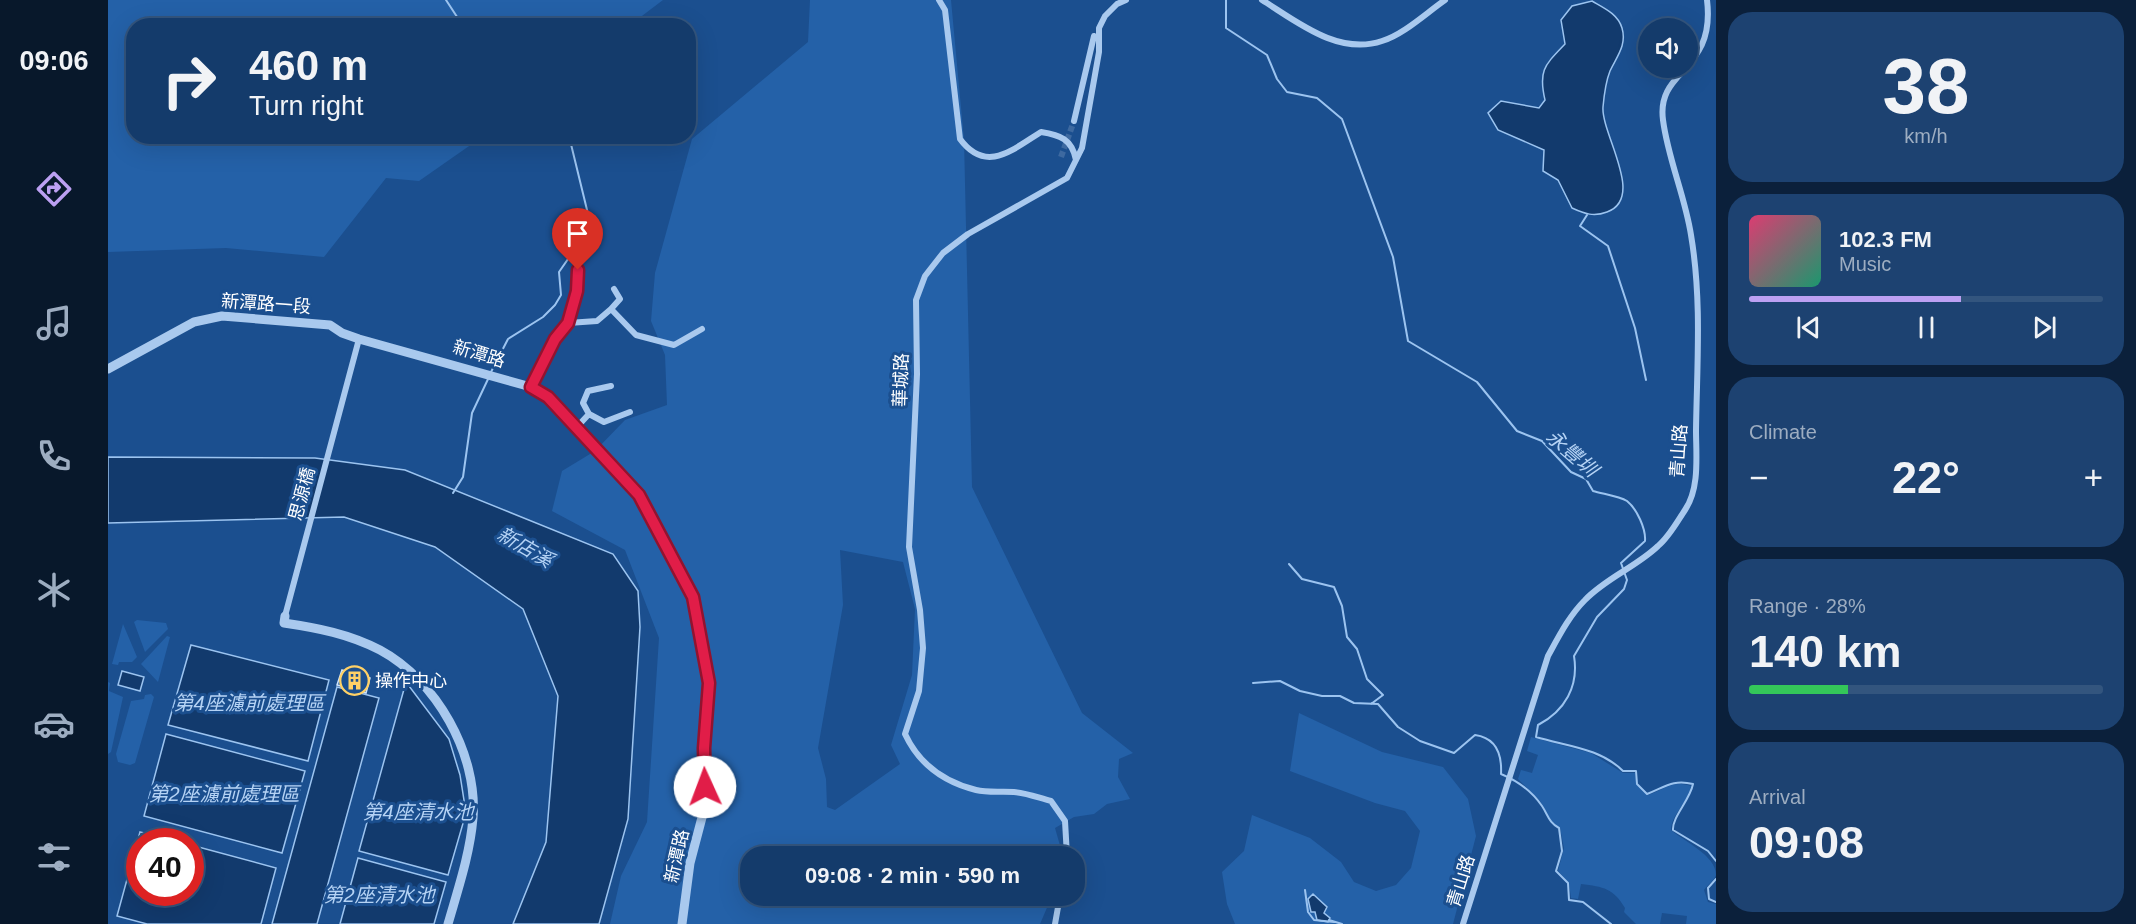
<!DOCTYPE html>
<meta charset="utf-8">
<style>
:root{--surface:#143b6b;--page:#1d4271;--text:#f1f3f6;--muted:#9dadc1;--line:#33557e;--accent:#bca0f2}
body{margin:0;font-family:Helvetica,"Noto Sans TC",sans-serif;background:var(--page);color:var(--text);height:100vh;display:flex;flex-direction:column;font-size:22px;white-space:nowrap}
*{box-sizing:border-box;margin:0}
p{font-size:20px;color:var(--muted)}
.icon{flex:none;width:33px;height:33px;fill:none;stroke:currentColor;stroke-width:2;stroke-linecap:round;stroke-linejoin:round}
.map{position:relative;flex:1;overflow:hidden}
.sheet{display:flex;flex-direction:column;gap:12px;padding:12px;background:#0b203b;width:420px}
.sheet>*{flex:none}
.guide{position:absolute;left:18px;top:18px;width:570px;height:126px;border-radius:24px;box-shadow:0 6px 24px #0002,0 0 0 2px var(--line);background:#143b6b;color:var(--text);overflow:hidden}
.fabs{position:absolute;left:1530px;top:18px;display:grid;gap:12px}
.fabs a{display:grid;place-items:center;width:60px;height:60px;border-radius:50%;background:var(--surface);box-shadow:0 6px 24px #0002,0 0 0 2px var(--line);font-size:30px}
.speed{position:absolute;left:18px;top:828px;display:flex;gap:12px;font-size:30px;font-weight:700;text-align:center}
.speed>*{display:grid;place-content:center;width:78px;height:78px;border-radius:50%;background:var(--surface);box-shadow:0 6px 24px #0002,0 0 0 2px var(--line);line-height:1}
.speed .limit{border:9px solid #d22;background:#fff;color:#111}
.pin{position:absolute;display:grid;place-items:center;width:51px;height:51px;color:#fff;margin:-62px -26px;border-radius:50% 50% 50% 0;rotate:-45deg;box-shadow:0 0 6px #0007}
.pin .icon{rotate:45deg}
.me{position:absolute;width:66px;margin:-33px;rotate:358deg;stroke-linejoin:round;filter:drop-shadow(0 0 4px #0008)}
.turn{display:flex;align-items:center;gap:21px;height:126px;padding:0 24px;font-size:27px}
.turn .icon{width:78px;height:78px;stroke-width:2.5}
.turn b{display:block;font-size:42px;line-height:51px}
.big{font-size:45px;font-weight:800;line-height:1.1}
.sheet .card{flex:1;display:flex;flex-direction:column;justify-content:center;gap:9px;min-width:0;padding:0 21px;border-radius:24px;background:var(--page)}
.sheet .dial{align-items:center;gap:0}
.dial b{font-size:78px;line-height:1}
.song{display:flex;align-items:center;gap:18px}
.cover{width:72px;height:72px;border-radius:9px;background:linear-gradient(135deg,hsl(340 70% 55%),hsl(160 70% 35%))}
.played{height:6px;border-radius:3px;background:linear-gradient(90deg,var(--accent) 60%,var(--line) 60%)}
.keys{display:flex;justify-content:space-around;direction:ltr}
.heat{display:flex;justify-content:space-between;align-items:center;font-size:33px;direction:ltr}
.charge{height:9px;border-radius:4px;background:linear-gradient(90deg,#34c759 28%,var(--line) 0)}
.trip{position:absolute;left:632px;top:846px;width:345px;height:60px;border-radius:24px;background:var(--surface);box-shadow:0 6px 24px #0002,0 0 0 2px var(--line);font-weight:800;line-height:60px;text-align:center}
main{display:flex;flex:1;min-height:0}
.dock{display:flex;flex-direction:column;width:108px;justify-content:space-around;align-items:center;background:#08182b;color:var(--muted)}
.dock .icon{width:42px;height:42px}
.dock .current{color:var(--accent)}
.dock b{font-size:27px;color:var(--text)}
.map>svg:first-child{display:block}
.green{fill:#2461a8;fill-rule:evenodd}
.water{fill:#123a6d;stroke:#9cc4f0;stroke-width:1.5}
.lines{fill:none;stroke-linecap:round;stroke-linejoin:round}
.stream{stroke:#9cc4f0;stroke-width:2}
.building{fill:#2a66ad;stroke:#cfe3fa;stroke-width:1.5}
.minor-tunnel{stroke:#3d69a0;stroke-width:6;stroke-dasharray:6 3;stroke-linecap:butt}
.minor{stroke:#a9c9ee;stroke-width:6}
.tertiary{stroke:#a9c9ee;stroke-width:9}
.route-casing{stroke:#92132f;stroke-width:15}
.route{stroke:#e11d48;stroke-width:10}
.labels{text-anchor:middle;stroke-width:6;stroke-linejoin:round;paint-order:stroke}
.street-label{font-size:18px;fill:#fff;stroke:#1b4f8f}
.poi-label{font-size:18px;fill:#fff;stroke:#1b4f8f;text-anchor:start}
.water-label{font-size:20px;font-style:italic;fill:#b5d3f5;stroke:#1b4f8f}
</style>
<main>
<nav class="dock">
<b>09:06</b>
<svg class="icon current" aria-label="directions" viewBox="0 0 24 24"><path d="M12 3l9 9-9 9-9-9zM9 14v-3h6M13 9l2 2-2 2"/></svg>
<svg class="icon" aria-label="music" viewBox="0 0 24 24"><path d="M9 18V5l10-2v13"/><circle cx="6" cy="18" r="3"/><circle cx="16" cy="16" r="3"/></svg>
<svg class="icon" aria-label="phone" viewBox="0 0 24 24"><path d="M5 4h4l2 5-3 2q2 4 5 5l2-3 5 2v4C11 20 4 13 5 4z"/></svg>
<svg class="icon" aria-label="climate" viewBox="0 0 24 24"><path d="M12 3v18M4 7l16 10M4 17L20 7"/></svg>
<svg class="icon" aria-label="car" viewBox="0 0 24 24"><path d="M5 17H2v-5l4-1 3-4h7l3 4 3 1v5h-3M9 17h6M6 11h13"/><circle cx="7" cy="17" r="2"/><circle cx="17" cy="17" r="2"/></svg>
<svg class="icon" aria-label="filters" viewBox="0 0 24 24"><path d="M4 7h16M4 17h16"/><circle cx="9" cy="7" r="2"/><circle cx="15" cy="17" r="2"/></svg>
</nav>
<div class="map">
<svg width="1608" height="924" viewBox="0 0 1608 924">
<rect width="100%" height="100%" fill="#1b4f8f"/>
<path class="green" d="M0,0H555L522,25L26,26V136L374,137L311,181L278,178L216,257L118,248L0,252Z
M702,0H843L856,140L864,487L974,713L1025,753L1011,759L1010,777L1022,799L999,804L986,814L966,817L947,828L955,856H642V896H944L932,924H502L513,876L539,822L551,638L517,550L444,511L454,471L487,451L517,420L559,405L557,355L543,321L547,273L584,139L700,42ZM732,550L795,562L807,609L804,675L783,745L792,764L727,810L719,807L718,779L710,748L735,605Z
M29,620L58,623L60,629L37,652L26,622Z
M15,624L29,657L24,662H11L10,665L4,664Z
M59,636L62,637L50,682L33,664Z
M0,682L2,683L1,691L15,697L3,752L0,754Z
M43,694L46,697L27,763L22,765L10,762L8,754L23,701L36,699L37,695Z
M1191,713L1274,752L1335,767L1360,799L1368,836L1345,924H1127L1119,904L1114,872L1136,851L1144,815L1202,838L1233,862L1246,882L1268,891L1288,885L1303,868L1312,831L1297,811L1267,803L1182,771Z
M1423,737L1483,753L1515,773H1527L1529,785L1540,795C1558,789 1563,780 1583,786C1580,803 1563,815 1563,830C1575,841 1608,855 1608,875C1606,881 1599,885 1596,890L1600,902L1608,904V924H1578L1579,916L1554,913L1552,924H1528L1516,912L1517,908C1505,888 1496,887 1473,884L1470,899L1463,898L1461,883L1450,871L1456,848L1452,828L1444,822L1432,801L1410,779L1413,770L1424,773L1430,755L1419,751Z"/>
<path class="water" d="M1484,1C1496,8 1510,14 1514,28C1519,45 1509,56 1502,71C1498,81 1496,96 1495,107C1493,134 1538,198 1499,212C1486,217 1477,214 1464,208L1450,180L1435,171L1436,150L1390,130L1380,113L1393,101L1431,108L1437,100C1430,70 1437,65 1457,44L1453,20L1464,6Z
M0,457L207,458L297,470L505,554L530,591L532,627L520,819L491,924H405L438,842L450,696L415,609L327,547L236,517L0,523Z
M83,645L221,680L200,761L60,725Z
M14,671L36,677L32,691L10,685Z
M298,682L341,739L352,775L358,813L340,875L251,851Z
M229,687L271,698L209,924H164Z
M58,734L197,771L174,853L36,816Z
M32,832L69,841L32,842V892H82L83,845L168,868L153,924H39L9,916Z
M250,858L338,882L326,924H232Z
M1205,894L1219,907L1216,913L1222,918L1220,922L1209,920L1207,912H1203L1200,899Z"/>
<g class="lines">
<path class="stream" d="M338,0L355,26
M1118,0V28L1159,55L1169,79L1179,92L1209,98L1234,119L1285,257L1300,341L1369,382L1409,431L1434,441L1463,472L1478,479L1485,491C1495,494 1511,496 1519,501C1529,509 1538,529 1537,541L1513,563L1519,580L1516,589L1489,617L1466,656C1471,686 1457,711 1430,725L1428,737C1458,746 1492,748 1515,771H1528L1529,784L1539,794C1557,787 1565,779 1585,784C1582,800 1564,817 1565,830L1600,851L1608,861
M1479,215L1472,226L1500,246L1527,328L1538,380
M383,372L400,339L435,317L447,305L453,295L451,272L476,236L480,214L461,136
M345,493L355,477L364,413L381,377
M1181,564L1194,579L1226,587L1234,606L1239,637L1249,649L1259,679L1275,695L1263,704
M1145,683L1172,681L1192,691L1214,696H1232L1246,703L1270,704L1290,727L1312,741L1346,753L1367,735C1389,738 1394,755 1393,774C1410,781 1423,790 1434,806C1440,815 1441,823 1451,828L1454,851L1448,871L1460,883L1461,900L1475,902L1503,924
M1608,879L1600,888L1601,899L1608,902
M1197,890L1200,912L1206,920L1226,922
M1221,920L1234,924"/>
</g>
<path class="building" d="M234,670L262,678L258,693L229,685Z"/>
<g class="lines">
<path class="minor-tunnel" d="M953,157L966,121"/>
<path class="minor" d="M831,0L837,10L852,139C878,174 904,150 933,132C952,135 964,139 968,160
M1154,0C1188,21 1230,56 1274,41C1296,34 1317,14 1337,0
M966,121L986,36
M503,309L512,299L506,289
M460,323L469,291L470,270
M423,387L447,339L460,323L489,321L503,309L528,335L566,345L594,329
M481,414L496,422L522,412
M468,428L481,414L475,403L480,391L503,386
M177,616L251,339
M959,856L957,821L943,801C931,798 919,793 906,792C894,791 880,793 868,790C836,782 811,764 797,734L811,691L815,648L812,610L801,547L809,374L808,300L817,276L835,253L860,234L959,178L974,148L991,52V28L997,16L1009,4L1018,0
M947,924L952,896
M1355,924L1440,656C1451,636 1461,616 1477,600C1498,578 1528,567 1550,546C1561,537 1569,522 1577,510C1592,488 1588,455 1588,430C1589,364 1594,300 1583,235C1577,196 1560,159 1555,120C1548,68 1608,73 1599,0"/>
<path class="tertiary" d="M0,369L86,322L114,316L222,325L234,333L251,339L423,387L440,397L531,495L585,597L601,683L596,748L597,806L582,863L574,924
M177,616L176,623C210,628 241,634 272,650C328,680 370,754 365,818C362,854 350,889 340,924"/>
</g>
<g class="lines">
<defs>
<path id="route" d="M470,270L469,291L460,323L447,339L423,387L440,397L531,495L585,597L601,683L596,748L597,787"/>
</defs>
<use href="#route" class="route-casing"/>
<use href="#route" class="route"/>
</g>
<defs>
<symbol id="building-ring" viewBox="-11 -11 22 22"><circle r="9.5" fill="#1b4f8f" stroke="#ffd166" stroke-width="1.5"/><path d="M-4-6H4V6H1V3H-1V6H-4ZM-2.5-4.3h1.7v1.8h-1.7ZM.8-4.3h1.7v1.8H.8ZM-2.5-1h1.7V.8h-1.7ZM.8-1h1.7V.8H.8Z" fill="#ffd166"/></symbol>
</defs>
<g fill-rule="evenodd">
<use href="#building-ring" x="230" y="664" width="33" height="33"/>
</g>
<g class="labels">
<g class="street-label">
<text transform="translate(158 304) rotate(4)" y="6">新潭路一段</text>
<text transform="translate(371 354) rotate(17)" y="6">新潭路</text>
<text transform="translate(793 380) rotate(-88)" y="6">華城路</text>
<text transform="translate(1571 451) rotate(-86)" y="6">青山路</text>
<text transform="translate(194 494) rotate(-75)" y="6">思源橋</text>
<text transform="translate(569 856) rotate(-77)" y="6">新潭路</text>
<text transform="translate(1353 881) rotate(-73)" y="6">青山路</text>
</g>
<g class="poi-label">
<text x="267" y="687">操作中心</text>
</g>
<g class="water-label">
<text transform="translate(1464 453) rotate(41)" y="7">永豐圳</text>
<text transform="translate(417 547) rotate(30)" y="7">新店溪</text>
<text x="141" y="710">第4座濾前處理區</text>
<text x="116" y="801">第2座濾前處理區</text>
<text x="310" y="819">第4座清水池</text>
<text x="271" y="902">第2座清水池</text>
</g>
</g>
</svg>
<div class="fabs">
<a><svg class="icon" aria-label="sound" viewBox="0 0 24 24"><path d="M4 9h4l5-4v14l-5-4H4zM17 9q2 3 0 6"/></svg></a>
</div>
<div class="speed"><div class="limit">40</div></div>
<div class="pin" style="left:470px;top:270px;background:#d93025"><svg class="icon" aria-label="arrive" viewBox="0 0 24 24"><path d="M6 21V4h12l-3 4 3 4H6"/></svg></div>
<svg class="me" style="left:597px;top:787px" viewBox="-20 -20 40 40"><circle r="19" fill="#fff"/><path d="M0-13L10 11 0 6-10 11z" fill="#e11d48"/></svg>
<div class="trip">09:08 · 2 min · 590 m</div>
<div class="guide">
<div class="turn"><svg class="icon" aria-label="right" viewBox="0 0 24 24"><path d="M7 20v-9h11M14 6l5 5-5 5"/></svg><div><b>460 m</b>Turn right</div></div>
</div>
</div>
<section class="sheet">
<div class="card dial"><b>38</b><p>km/h</p></div>
<div class="card">
<div class="song"><i class="cover"></i><div><b>102.3 FM</b><p>Music</p></div></div>
<div class="played"></div>
<div class="keys"><svg class="icon" aria-label="previous" viewBox="0 0 24 24"><path d="M18 5L8 12l10 7zM5 5v14"/></svg><svg class="icon" aria-label="pause" viewBox="0 0 24 24"><path d="M8 5v14M16 5v14"/></svg><svg class="icon" aria-label="next" viewBox="0 0 24 24"><path d="M6 5l10 7-10 7zM19 5v14"/></svg></div>
</div>
<div class="card"><p>Climate</p>
<div class="heat"><a>−</a><b class="big">22°</b><a>+</a></div>
</div>
<div class="card"><p>Range · 28%</p><b class="big">140 km</b><div class="charge"></div></div>
<div class="card"><p>Arrival</p><b class="big">09:08</b></div>
</section>
</main>
